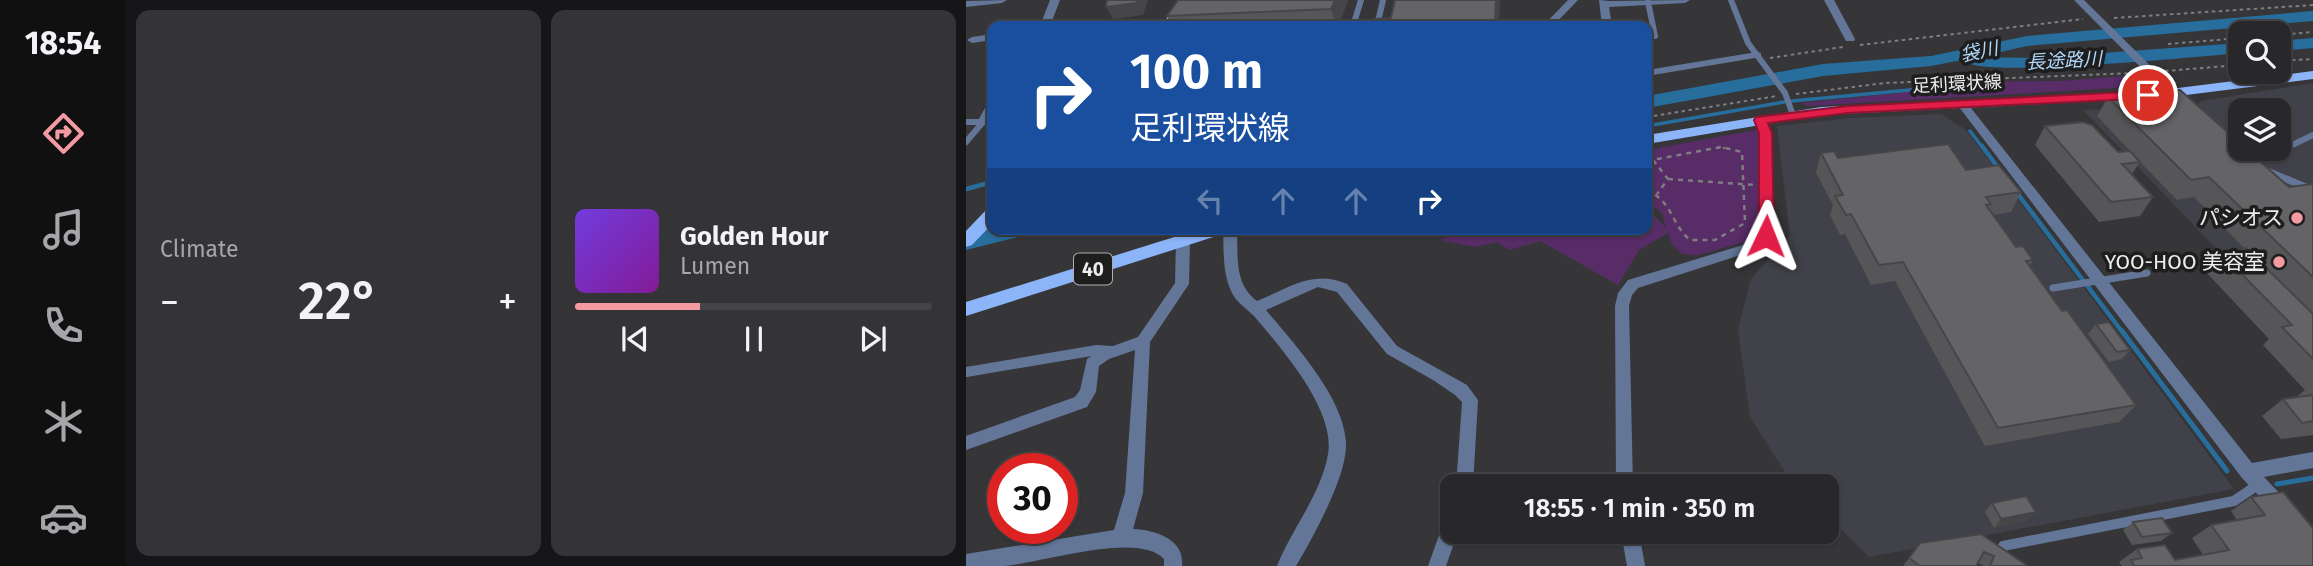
<!DOCTYPE html>
<meta charset="utf-8">
<style>
:root{--surface:#28282b;--page:#343437;--text:#f1f3f6;--muted:#a5a6a9;--line:#444447;--accent:#f49aa2}
body{margin:0;font-family:"Fira Sans","Noto Sans JP",sans-serif;background:var(--page);color:var(--text);height:100vh;display:flex;flex-direction:column;font-size:26px;white-space:nowrap}
*{box-sizing:border-box;margin:0}
p{font-size:23px;color:var(--muted)}
.icon{flex:none;width:38px;height:38px;fill:none;stroke:currentColor;stroke-width:2;stroke-linecap:round;stroke-linejoin:round}
.map{position:relative;flex:1;overflow:hidden}
.details{display:flex;flex-direction:column;gap:10px;padding:10px;background:#161618;width:840px}
.details>*{flex:none}
.banner{position:absolute;left:21px;top:21px;width:665px;height:214px;border-radius:14px;box-shadow:0 2px 5px #0004,0 0 0 2px var(--line);background:#1a4fa0;color:#fff;overflow:hidden}
.buttons{position:absolute;left:1262px;top:21px;display:grid;gap:14px}
.buttons a{display:grid;place-items:center;width:63px;height:63px;border-radius:14px;background:var(--surface);box-shadow:0 2px 5px #0004,0 0 0 2px var(--line);font-size:35px}
.speed{position:absolute;left:21px;top:453px;display:flex;gap:14px;font-size:35px;font-weight:700;text-align:center}
.speed>*{display:grid;place-content:center;width:91px;height:91px;border-radius:50%;background:var(--surface);box-shadow:0 2px 5px #0004,0 0 0 2px var(--line);line-height:1}
.speed .limit{border:10px solid #d22;background:#fff;color:#111}
.pin{position:absolute;display:grid;place-items:center;width:60px;height:60px;color:#fff;margin:-30px;border:4px solid #fff;border-radius:50%;box-shadow:0 2px 7px #0007}
.me{position:absolute;width:77px;margin:-38px;rotate:2deg;stroke-linejoin:round;filter:drop-shadow(0 0 5px #0008)}
.turn{display:flex;align-items:center;gap:24px;height:147px;padding:0 28px;font-size:32px}
.turn .icon{width:91px;height:91px;stroke-width:2.5}
.turn b{display:block;font-size:49px;line-height:60px}
.lanes{display:flex;align-items:center;height:66px;padding:0 28px;background:#0003;justify-content:center;gap:35px;direction:ltr}
.lanes .off{opacity:.35}
.big{font-size:52px;font-weight:600;line-height:1.1}
.details .card{flex:1;display:flex;flex-direction:column;justify-content:center;gap:10px;min-width:0;padding:0 24px;border-radius:14px;background:var(--page)}
.song{display:flex;align-items:center;gap:21px}
.cover{width:84px;height:84px;border-radius:10px;background:linear-gradient(135deg,hsl(260 70% 55%),hsl(290 70% 35%))}
.played{height:7px;border-radius:4px;background:linear-gradient(90deg,var(--accent) 35%,var(--line) 35%)}
.keys{display:flex;justify-content:space-around;direction:ltr}
.heat{display:flex;justify-content:space-between;align-items:center;font-size:38px;direction:ltr}
.details .tiles{flex:1;display:grid;gap:10px;grid-template-columns:repeat(2,1fr)}
.trip{position:absolute;left:474px;top:474px;width:399px;height:70px;border-radius:14px;background:var(--surface);box-shadow:0 2px 5px #0004,0 0 0 2px var(--line);font-weight:600;line-height:70px;text-align:center}
main{display:flex;flex:1;min-height:0}
.tab-bar{display:flex;flex-direction:column;width:126px;justify-content:space-around;align-items:center;background:#101011;color:var(--muted)}
.tab-bar .icon{width:49px;height:49px}
.tab-bar .selected{color:var(--accent)}
.tab-bar b{font-size:32px;color:var(--text)}
.map>svg:first-child{display:block}
.built{fill:#414249;fill-rule:evenodd}
.green{fill:#582c66}
.lines{fill:none;stroke-linecap:round;stroke-linejoin:round}
.stream-far2{stroke:#276e9d;stroke-width:3.5}
.stream-far1{stroke:#276e9d;stroke-width:4.5}
.stream{stroke:#276e9d;stroke-width:5}
.river{fill:#276e9d;fill-rule:evenodd}
.path-far1{stroke:#7e7e80;stroke-width:2;stroke-dasharray:3.5 3.5;stroke-linecap:butt}
.path{stroke:#7e7e80;stroke-width:2.5;stroke-dasharray:5 5;stroke-linecap:butt}
.service-far2{stroke:#637698;stroke-width:6}
.service-far1{stroke:#637698;stroke-width:7}
.service{stroke:#637698;stroke-width:10}
.minor{fill:#637698;fill-rule:evenodd}
.tertiary{fill:#637698;fill-rule:evenodd}
.primary{fill:#8cb4f9;fill-rule:evenodd}
.wall{fill:#565558}
.shaded-wall{fill:#464547}
.building{fill:#646366;stroke:#464547;stroke-width:2}
.route{fill:#e11d48;stroke:#92132f;stroke-width:2}
.poi-dot{fill:#f49aa2;stroke:#1e1e1f;stroke-width:2.5}
.labels{text-anchor:middle;stroke-width:7;stroke-linejoin:round;paint-order:stroke}
.far-street-label{font-size:18px;fill:#ededee;stroke:#1e1e1f}
.far-water-label{font-size:19px;font-style:italic;fill:#afd8f9;stroke:#1e1e1f}
.shield{fill:#1e1e1f;stroke:#afafb0;stroke-width:2}
.shield-label{font-size:19px;font-weight:bold;fill:#ededee}
.poi-label{font-size:21px;fill:#ededee;stroke:#1e1e1f;text-anchor:end}
</style>
<main>
<nav class="tab-bar">
<b>18:54</b>
<svg class="icon selected" aria-label="directions" viewBox="0 0 24 24"><path d="M12 3l9 9-9 9-9-9zM9 14v-3h6M13 9l2 2-2 2"/></svg>
<svg class="icon" aria-label="music" viewBox="0 0 24 24"><path d="M9 18V5l10-2v13"/><circle cx="6" cy="18" r="3"/><circle cx="16" cy="16" r="3"/></svg>
<svg class="icon" aria-label="phone" viewBox="0 0 24 24"><path d="M5 4h4l2 5-3 2q2 4 5 5l2-3 5 2v4C11 20 4 13 5 4z"/></svg>
<svg class="icon" aria-label="climate" viewBox="0 0 24 24"><path d="M12 3v18M4 7l16 10M4 17L20 7"/></svg>
<svg class="icon" aria-label="car" viewBox="0 0 24 24"><path d="M5 17H2v-5l4-1 3-4h7l3 4 3 1v5h-3M9 17h6M6 11h13"/><circle cx="7" cy="17" r="2"/><circle cx="17" cy="17" r="2"/></svg>
</nav>
<section class="details">
<div class="tiles">
<div class="card"><p>Climate</p>
<div class="heat"><a>−</a><b class="big">22°</b><a>+</a></div>
</div>
<div class="card">
<div class="song"><i class="cover"></i><div><b>Golden Hour</b><p>Lumen</p></div></div>
<div class="played"></div>
<div class="keys"><svg class="icon" aria-label="previous" viewBox="0 0 24 24"><path d="M18 5L8 12l10 7zM5 5v14"/></svg><svg class="icon" aria-label="pause" viewBox="0 0 24 24"><path d="M8 5v14M16 5v14"/></svg><svg class="icon" aria-label="next" viewBox="0 0 24 24"><path d="M6 5l10 7-10 7zM19 5v14"/></svg></div>
</div>
</div>
</section>
<div class="map">
<svg width="1347" height="566" viewBox="0 0 1347 566">
<rect width="100%" height="100%" fill="#363639"/>
<path class="built" d="M1347,83V349L1117,110L1230,105L1236,101ZM1274,110H1312V149H1274Z
M975,114L1000,130L1268,489L903,557L861,515V486H832L823,478L784,417L772,329L785,279L824,235L811,126L885,118Z"/>
<path class="green" d="M1173,75L1179,80L1171,87L841,106L835,103L962,90L968,88L966,82L1094,81Z
M790,130L795,132L796,185L790,231L778,242L732,255L716,254L706,244L702,233L673,250L652,285L574,241L543,250L531,242L510,247L474,240L497,229H681V208L700,228L696,213L681,201V150Z"/>
<g class="lines">
<path class="stream-far2" d="M826,101L965,88
M681,126L818,102
M1004,131L1017,148"/>
<path class="stream-far1" d="M1016,146L1033,169
M0,189L26,182
M1051,193L1157,333"/>
<path class="stream" d="M1156,331L1261,471
M1311,484L1347,478"/>
<path class="river" d="M1347,11V21L1061,46L1012,57L1068,58L1274,43V53C1239,56 1016,78 1002,62L1006,58L965,66L857,76L681,108V96L857,64L965,56L1061,36Z
M1347,38V48L1312,51V41Z
M26,227V229H63L60,235L0,250V234Z"/>
<path class="path-far1" d="M1148,18L1347,5
M1312,35L1347,32
M1202,44L1274,38
M894,45L1117,19
M804,58L877,47
M1312,61L1347,59
M1199,71L1274,65
M830,94L919,83L1169,73
M681,117L811,96
M750,148H759"/>
<path class="path" d="M687,160L702,179L691,194
M681,161L755,147L776,152L779,223L749,240H724C704,223 708,203 681,190
M702,179L789,185"/>
<path class="service-far2" d="M765,0L782,43L819,93L827,115
M682,2L689,36
M387,26L395,0
M411,26L417,0
M0,142L17,122
M1320,148L1347,135"/>
<path class="service-far1" d="M1282,149L1306,152L1322,146
M1301,171L1347,190
M1087,288L1181,273"/>
<path class="service" d="M0,372L131,350L146,351
M1037,546L1268,501L1293,484"/>
<path class="minor" d="M41,0L36,3L0,7V1Z
M84,0H94L84,26H74Z
M602,0H612L587,26H577Z
M633,0L643,1L724,0L719,3L643,7L646,26H636Z
M858,0H868L889,39L888,41H880Z
M26,34V40L6,43L1,40L6,37Z
M791,52L795,53V57L681,76V70Z
M26,101L24,119H26V125H0V119H13L22,102Z
M794,117L798,118L806,133L807,236L787,251L672,288L666,295L663,306L667,486H650L649,306L652,293L662,280L777,245L793,234L794,133L788,120Z
M257,229H271C272,256 268,284 291,301C323,288 347,269 381,284L431,346L501,385L512,400L507,486H490L496,402L489,395L467,380L421,354L371,292L352,287L300,310C328,344 377,396 380,442C382,475 347,537 330,566H311C326,528 355,495 362,454C370,410 315,348 288,316C280,308 271,303 266,293C256,273 258,250 257,229Z
M217,236L224,241L223,284L184,342L177,493L167,529C189,530 219,539 216,566H198V559C171,531 77,563 38,566C26,566 13,566 0,566V554L148,530L159,493L169,350L143,359L133,366L130,392L121,407L0,450V436L109,397L114,390L121,359L133,351L172,337L209,283L210,241Z
M486,513V532H492L480,566H462L480,516Z
M655,532H673L679,566H661Z"/>
<path class="tertiary" d="M1108,0H1118L1210,91V95H1202Z
M997,102L1001,103L1286,463L1347,452V468L1298,477L1321,501L1324,507L1321,513L1315,515L1309,513L1276,478L993,107L991,105Z"/>
<path class="primary" d="M215,0H227L207,26H195Z
M1347,71V79L1196,98L1189,94L1196,90Z
M1164,92L1169,93V99L855,115L681,144V135L855,107Z
M26,208V224L6,245L0,247V231L20,210Z
M234,229H262L260,233L0,316V302Z"/>
</g>
<path class="wall" d="M382,0L372,26H206L201,16Z
M1142,97L1323,187L1347,184V435L1315,439L1296,416L1317,399L1329,398L1339,390L1297,345L1303,339L1238,270L1254,252L1278,248L1228,197L1211,200L1174,162L1166,174L1187,197L1174,216L1133,222L1069,145L1079,126L1152,152L1166,153L1131,116Z
M855,153L872,158L1000,170L1055,192L1045,212L1027,215L1050,247L1067,260L1064,266L1096,311L1170,405L1153,422L1019,446L929,281L905,285L879,234L874,235L864,215L867,205L850,173Z
M1130,324L1164,350L1156,359L1143,362L1122,334Z
M1285,497L1347,566H1156L1153,562L1171,549L1209,560L1237,555L1226,538L1245,525L1271,520L1265,511Z
M1026,503L1062,520L1028,528L1019,512Z
M1167,522L1206,533L1195,541L1166,545L1157,530Z
M1015,534L1062,566H1018L1012,563L1010,566H937L954,543Z"/>
<path class="shaded-wall" d="M171,0H182L177,15L147,19L140,7Z
M369,0H382L372,26H371L365,9Z
M530,0H534L533,26H529Z
M1070,512L1062,520L1028,528L1035,519Z"/>
<path class="building" d="M141,0H171V3L140,7Z
M212,0H369L365,9L201,16Z
M429,0H530L529,26H407L409,19L425,18Z
M1214,90L1274,143V149H1280L1323,187L1347,184V277L1243,177L1225,180L1142,97Z
M1117,122L1126,125L1152,152L1164,151L1174,162L1156,164L1187,197L1145,202L1079,126Z
M982,144L1000,170L1033,165L1055,192L1020,197L1025,204L1020,205L1050,247L1057,246L1067,260L1060,261L1096,311L1101,310L1170,405L1032,428L937,262L913,265L885,214L880,215L869,196L877,195L855,153L868,151L872,158Z
M1280,248L1347,314V359L1316,327L1326,325L1254,252Z
M1143,322L1164,350L1151,352L1130,324Z
M1347,395V421L1336,423L1317,399Z
M1317,492L1347,528V566H1168L1165,560L1176,558L1171,549L1199,545L1209,560L1263,550L1245,525L1299,515L1285,497Z
M1060,496L1070,512L1035,519L1026,503Z
M1196,518L1206,533L1176,537L1167,522Z
M1015,534L1062,566H1024L1028,556L1018,552L1010,566H954L943,558L954,543Z"/>
<path class="route" d="M1182,91L1188,95L1187,98L882,113L802,123L806,133L808,236L800,242L793,236V133L788,120L790,117L882,106Z"/>
<g class="poi-dot">
<circle cx="1331" cy="218" r="7"/>
<circle cx="1313" cy="262" r="7"/>
</g>
<g class="labels">
<g class="far-street-label">
<text transform="translate(991 84) rotate(-3)" y="6">足利環状線</text>
</g>
<g class="far-water-label">
<text transform="translate(1013 51) rotate(-11)" y="7">袋川</text>
<text transform="translate(1098 60) rotate(-3)" y="7">長途路川</text>
</g>
<rect class="shield" x="108" y="253.5" width="38" height="31" rx="5"/>
<g class="shield-label">
<text x="127" y="276">40</text>
</g>
<g class="poi-label">
<text x="1317" y="225">パシオス</text>
<text x="1299" y="269">YOO-HOO 美容室</text>
</g>
</g>
</svg>
<div class="buttons">
<a><svg class="icon" aria-label="search" viewBox="0 0 24 24"><circle cx="10" cy="10" r="6"/><path d="M15 15l6 6"/></svg></a>
<a><svg class="icon" aria-label="layers" viewBox="0 0 24 24"><path d="M12 4l9 5-9 5-9-5zM3 14l9 5 9-5"/></svg></a>
</div>
<div class="speed"><div class="limit">30</div></div>
<div class="pin" style="left:1182px;top:95px;background:#d93025"><svg class="icon" aria-label="arrive" viewBox="0 0 24 24"><path d="M6 21V4h12l-3 4 3 4H6"/></svg></div>
<svg class="me" style="left:800px;top:236px" viewBox="-20 -20 40 40"><path d="M0-17L14 15 0 8-14 15z" fill="#e11d48" stroke="#fff" stroke-width="4"/></svg>
<div class="trip">18:55 · 1 min · 350 m</div>
<div class="banner">
<div class="turn"><svg class="icon" aria-label="right" viewBox="0 0 24 24"><path d="M7 20v-9h11M14 6l5 5-5 5"/></svg><div><b>100 m</b>足利環状線</div></div>
<div class="lanes"><svg class="icon off" aria-label="left" viewBox="0 0 24 24"><path d="M17 20v-9H6M10 6l-5 5 5 5"/></svg><svg class="icon off" aria-label="ahead" viewBox="0 0 24 24"><path d="M12 20V5M6 11l6-6 6 6"/></svg><svg class="icon off" aria-label="ahead" viewBox="0 0 24 24"><path d="M12 20V5M6 11l6-6 6 6"/></svg><svg class="icon" aria-label="right" viewBox="0 0 24 24"><path d="M7 20v-9h11M14 6l5 5-5 5"/></svg></div>
</div>
</div>
</main>
